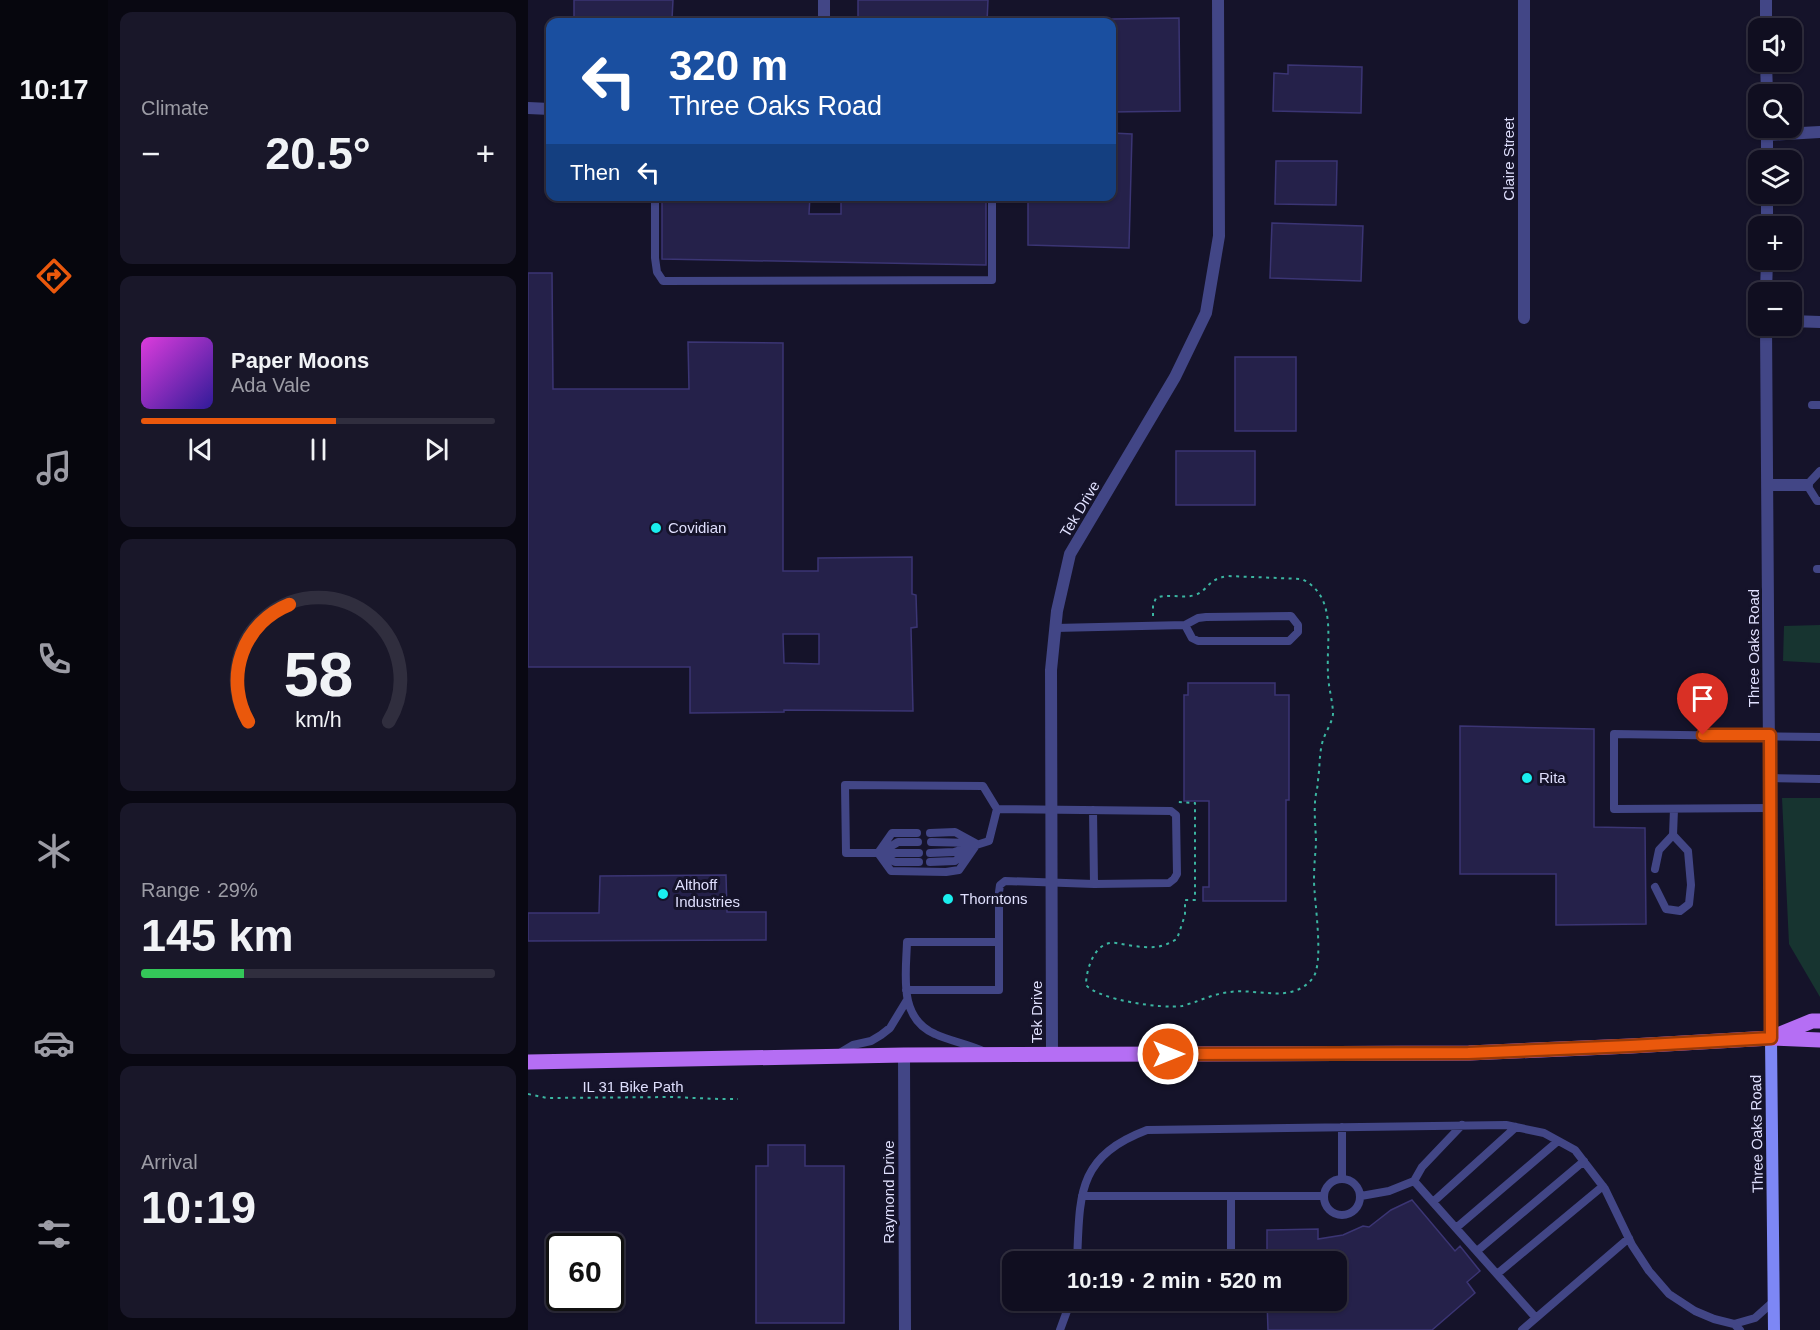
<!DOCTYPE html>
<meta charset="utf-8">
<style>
:root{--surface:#100e20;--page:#191729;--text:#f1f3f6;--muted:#9c9ca5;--line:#302e3e;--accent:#ea580c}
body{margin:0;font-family:Helvetica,sans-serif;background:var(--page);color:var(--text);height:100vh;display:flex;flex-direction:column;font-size:22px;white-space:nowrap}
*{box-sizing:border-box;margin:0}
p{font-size:20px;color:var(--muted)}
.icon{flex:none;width:33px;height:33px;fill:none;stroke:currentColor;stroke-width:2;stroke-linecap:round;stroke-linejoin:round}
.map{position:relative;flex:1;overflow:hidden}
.side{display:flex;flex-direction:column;gap:12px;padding:12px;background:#090812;width:420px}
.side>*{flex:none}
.guide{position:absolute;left:18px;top:18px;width:570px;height:183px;border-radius:12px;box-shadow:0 2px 4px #0004,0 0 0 2px var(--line);background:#1a4fa0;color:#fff;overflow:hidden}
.tools{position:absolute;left:1220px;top:18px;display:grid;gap:12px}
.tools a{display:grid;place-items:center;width:54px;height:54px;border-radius:12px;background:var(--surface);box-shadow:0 2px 4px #0004,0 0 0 2px var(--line);font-size:30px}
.speed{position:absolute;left:18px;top:1233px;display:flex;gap:12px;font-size:30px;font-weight:700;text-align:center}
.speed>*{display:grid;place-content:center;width:78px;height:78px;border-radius:50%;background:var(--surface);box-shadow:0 2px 4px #0004,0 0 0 2px var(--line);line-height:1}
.speed .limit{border:3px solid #111;border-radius:9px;background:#fff;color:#111}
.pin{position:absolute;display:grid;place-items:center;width:51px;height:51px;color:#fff;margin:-62px -26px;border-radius:50% 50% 50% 0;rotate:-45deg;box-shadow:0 0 6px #0007}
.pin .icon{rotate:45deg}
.me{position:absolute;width:66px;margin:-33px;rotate:90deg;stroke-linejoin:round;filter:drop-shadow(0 0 4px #0008)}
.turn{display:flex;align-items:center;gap:21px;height:126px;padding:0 24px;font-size:27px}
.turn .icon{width:78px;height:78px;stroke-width:2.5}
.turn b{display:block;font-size:42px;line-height:51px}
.then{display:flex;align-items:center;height:57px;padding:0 24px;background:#0003;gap:12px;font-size:22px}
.big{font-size:45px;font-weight:700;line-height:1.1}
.side .card{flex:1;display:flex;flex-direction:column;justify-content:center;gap:9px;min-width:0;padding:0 21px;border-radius:12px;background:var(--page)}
.side .dial{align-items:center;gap:0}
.dial svg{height:156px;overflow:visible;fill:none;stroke:var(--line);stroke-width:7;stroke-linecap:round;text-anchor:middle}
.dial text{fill:var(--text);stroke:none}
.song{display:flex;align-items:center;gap:18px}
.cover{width:72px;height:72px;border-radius:9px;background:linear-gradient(135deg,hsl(300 70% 55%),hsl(250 70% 35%))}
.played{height:6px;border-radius:3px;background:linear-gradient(90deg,var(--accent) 55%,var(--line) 55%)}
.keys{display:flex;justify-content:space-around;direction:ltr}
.heat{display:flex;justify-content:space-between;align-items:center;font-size:33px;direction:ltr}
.charge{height:9px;border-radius:4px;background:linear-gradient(90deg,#34c759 29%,var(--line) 0)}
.trip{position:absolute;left:474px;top:1251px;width:345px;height:60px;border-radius:12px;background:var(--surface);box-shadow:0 2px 4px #0004,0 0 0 2px var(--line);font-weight:700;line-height:60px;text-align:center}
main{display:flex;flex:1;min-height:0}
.tab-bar{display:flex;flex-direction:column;width:108px;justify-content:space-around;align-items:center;background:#06060d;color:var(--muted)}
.tab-bar .icon{width:42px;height:42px}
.tab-bar .on{color:var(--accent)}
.tab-bar b{font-size:27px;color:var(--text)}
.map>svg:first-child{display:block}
.green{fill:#173430}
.building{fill:#25214a;stroke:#3b3574;stroke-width:1.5;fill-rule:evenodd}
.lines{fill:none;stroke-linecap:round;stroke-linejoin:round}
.path{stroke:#3bb5a1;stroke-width:2;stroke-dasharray:3 4.5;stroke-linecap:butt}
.lane{stroke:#424686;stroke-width:8}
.street{stroke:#424686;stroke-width:12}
.secondary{stroke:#7d87f5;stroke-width:12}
.primary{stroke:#b56ef4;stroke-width:15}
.route-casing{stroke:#983908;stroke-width:15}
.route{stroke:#ea580c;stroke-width:10}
.poi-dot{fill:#1aeeee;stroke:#15132a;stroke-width:2}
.labels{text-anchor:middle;stroke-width:6;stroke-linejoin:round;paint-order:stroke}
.street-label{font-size:15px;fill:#dfdffd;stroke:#15132a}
.poi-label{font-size:15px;fill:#dfdffd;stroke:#15132a;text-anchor:start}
</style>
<main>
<nav class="tab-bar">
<b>10:17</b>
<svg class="icon on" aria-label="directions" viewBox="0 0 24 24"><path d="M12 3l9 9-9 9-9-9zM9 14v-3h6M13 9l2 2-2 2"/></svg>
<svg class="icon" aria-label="music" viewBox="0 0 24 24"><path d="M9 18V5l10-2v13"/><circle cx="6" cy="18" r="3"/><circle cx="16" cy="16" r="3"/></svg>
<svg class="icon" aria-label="phone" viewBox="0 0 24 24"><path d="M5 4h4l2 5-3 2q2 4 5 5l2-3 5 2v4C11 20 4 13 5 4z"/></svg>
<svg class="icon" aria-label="climate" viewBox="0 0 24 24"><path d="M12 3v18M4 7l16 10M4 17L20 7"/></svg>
<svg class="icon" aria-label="car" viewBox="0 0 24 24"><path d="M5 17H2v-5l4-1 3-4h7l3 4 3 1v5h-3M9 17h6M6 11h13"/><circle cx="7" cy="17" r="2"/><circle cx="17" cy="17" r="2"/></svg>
<svg class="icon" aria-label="filters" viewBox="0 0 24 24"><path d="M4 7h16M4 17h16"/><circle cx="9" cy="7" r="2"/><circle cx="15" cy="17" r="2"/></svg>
</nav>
<section class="side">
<div class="card"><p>Climate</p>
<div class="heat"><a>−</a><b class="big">20.5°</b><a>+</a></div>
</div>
<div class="card">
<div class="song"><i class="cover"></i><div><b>Paper Moons</b><p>Ada Vale</p></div></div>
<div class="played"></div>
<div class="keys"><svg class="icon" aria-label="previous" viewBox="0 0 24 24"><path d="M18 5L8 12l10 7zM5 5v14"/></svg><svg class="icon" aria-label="pause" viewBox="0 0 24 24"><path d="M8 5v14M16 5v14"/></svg><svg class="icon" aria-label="next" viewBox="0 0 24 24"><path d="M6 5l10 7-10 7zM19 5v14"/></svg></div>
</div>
<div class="card dial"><svg viewBox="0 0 100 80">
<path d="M14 69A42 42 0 1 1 86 69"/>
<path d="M14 69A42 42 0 0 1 35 9" stroke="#ea580c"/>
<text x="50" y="56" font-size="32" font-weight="700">58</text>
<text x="50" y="72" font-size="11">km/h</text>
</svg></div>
<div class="card"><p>Range · 29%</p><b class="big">145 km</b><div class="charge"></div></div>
<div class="card"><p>Arrival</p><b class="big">10:19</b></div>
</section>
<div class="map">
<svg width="1292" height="1330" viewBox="0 0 1292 1330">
<rect width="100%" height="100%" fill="#15132a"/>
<path class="green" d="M1292,625V663L1255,661L1256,626Z
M1254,798H1292V997L1261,944Z"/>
<path class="building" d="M46,0H145L144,19H124V22H75L71,19L46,18Z
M330,0H460L459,22H330Z
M651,18L652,111L584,112V19Z
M760,65L834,67L833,113L745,111L746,73L760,74Z
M584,133L604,134L601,248L500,245V196H584Z
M748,161H809L808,205L747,204Z
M134,196H282L281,214H313V196H458V265L134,259Z
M744,223L835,226L833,281L742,278Z
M0,273H24L25,389H161L160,342L255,343V571H290V558L384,557V594L388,595L389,627L383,628L385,711L256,710V712L162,713V667H0ZM255,634H291V664L256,663Z
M707,357H768V431H707Z
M648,451H727V505H648Z
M660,683H747V695H761V800H758V901H675V887H681V801H656V695H660Z
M932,726L1066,729V827L1117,828L1118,924L1028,925V874H932Z
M198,875L199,912H238V940L0,941V913H71L72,876Z
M240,1145H277V1166H316V1323H228V1166H240Z
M884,1200L927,1251L932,1246L952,1271L939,1282L947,1293L904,1330H740L739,1300H808V1262H739V1230L790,1229V1239L815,1235L835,1226L841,1227L863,1210Z"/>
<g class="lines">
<path class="path" d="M625,616V605L628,598C640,593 654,599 667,595C681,590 679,579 700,576L774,579C810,597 798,640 800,673C800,686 805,702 805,714C804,723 798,731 795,740C791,753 792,767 790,780C790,788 787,795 787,803C786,816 788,830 788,844C787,856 786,868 786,880C786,901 797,965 784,979C763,1004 730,988 702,992C690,993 678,998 667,1002C663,1003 658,1005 654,1006C634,1009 571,1000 558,985C558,969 567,940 588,943C600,945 614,948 626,947C634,947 642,943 649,939L657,915V900H667V803L650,802L649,805
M0,1094L19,1098L144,1097L190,1099H210"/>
<path class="lane" d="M127,196V258L129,272L135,281L464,280V196
M1284,405H1292
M1292,471L1279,485L1289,501H1292
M1289,569H1292
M527,628L657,625L670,618L678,617L763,616L770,625V632L761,641H670L664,638L657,625
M1242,778L1292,779
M1242,808L1086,809V734L1292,737
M565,810L566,884
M402,833L427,832L449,844
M403,842L445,843
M350,853L363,871L418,872L431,870L449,844
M350,853L364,833H389
M352,853L370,842H390
M391,853H318L317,785L455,786L469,809L643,811L648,815L649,874L646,879L641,883L566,884L477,881L472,885L471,892V942
M402,853L426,852L461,841L469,809
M352,854L367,862H391
M402,862L427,861L443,848
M1127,869L1131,850L1145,835
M1127,887L1138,909L1152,911L1161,904L1163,885L1160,851L1145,835L1146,809
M378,990H471V942H379C378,975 370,1018 407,1034C422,1041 440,1044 455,1051
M310,1054L325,1045L343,1041L353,1035L362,1028L379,1000
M814,1127V1179
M796 1197a18 18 0 1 1 36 0a18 18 0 1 1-36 0Z
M886,1181L894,1167L934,1125
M554,1196H796
M833,1196L861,1191L886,1181L1008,1318
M905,1202L988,1127
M928,1228L1030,1141
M949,1251L1056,1161
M549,1262C552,1195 548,1157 619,1130L978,1125L1016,1133L1047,1150L1077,1189L1104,1245L1121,1271L1141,1294L1167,1311L1186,1319L1206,1324L1212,1330
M700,1262L703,1256V1196
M969,1274L1075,1186
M1206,1324L1227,1318L1246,1301
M532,1330L543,1300
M994,1330L1101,1238"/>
<path class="street" d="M296,0V22
M996,0V318
M1238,0V28
M1238,62L1239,94
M0,108L22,109
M1239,135L1292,132
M1239,160V129
M1239,226V194
M1238,292L1239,260
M1263,321L1292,322
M1238,326L1243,1038
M1240,485H1279
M376,1055L377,1330
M524,1055L523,670L529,611L542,554L647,377L678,313L691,236L690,0"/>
<path class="secondary" d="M1243,1038L1246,1330"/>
<path class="primary" d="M1247,1036L1284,1021H1292
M0,1062L376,1055L941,1053L1103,1046L1243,1038L1292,1040"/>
</g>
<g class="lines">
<defs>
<path id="route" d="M640,1054L940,1053L1102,1046L1243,1038L1242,735H1175"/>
</defs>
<use href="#route" class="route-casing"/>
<use href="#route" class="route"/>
</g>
<g class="poi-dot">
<circle cx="128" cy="528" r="6"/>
<circle cx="999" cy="778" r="6"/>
<circle cx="135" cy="894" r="6"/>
<circle cx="420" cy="899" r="6"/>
</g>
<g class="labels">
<g class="street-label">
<text transform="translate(981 159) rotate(-90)" y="5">Claire Street</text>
<text transform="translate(552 509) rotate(-59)" y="5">Tek Drive</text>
<text transform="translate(1226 648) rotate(-90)" y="5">Three Oaks Road</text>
<text transform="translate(509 1012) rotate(-90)" y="5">Tek Drive</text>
<text x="105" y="1092">IL 31 Bike Path</text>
<text transform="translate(1229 1134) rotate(-91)" y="5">Three Oaks Road</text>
<text transform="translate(361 1192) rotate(-90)" y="5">Raymond Drive</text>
</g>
<g class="poi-label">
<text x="140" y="533">Covidian</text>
<text x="1011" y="783">Rita</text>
<text x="147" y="890">Althoff<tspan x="147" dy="17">Industries</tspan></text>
<text x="432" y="904">Thorntons</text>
</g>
</g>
</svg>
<div class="tools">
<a><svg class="icon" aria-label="sound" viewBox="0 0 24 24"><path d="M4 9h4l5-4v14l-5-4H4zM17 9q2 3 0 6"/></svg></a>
<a><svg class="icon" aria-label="search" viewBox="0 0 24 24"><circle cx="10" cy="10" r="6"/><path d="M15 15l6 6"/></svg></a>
<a><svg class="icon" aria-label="layers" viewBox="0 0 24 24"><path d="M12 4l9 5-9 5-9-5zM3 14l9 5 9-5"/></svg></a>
<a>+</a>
<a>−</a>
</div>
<div class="speed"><div class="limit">60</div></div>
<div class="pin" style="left:1175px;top:735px;background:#d93025"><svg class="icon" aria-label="arrive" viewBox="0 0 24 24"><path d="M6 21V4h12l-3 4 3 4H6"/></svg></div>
<svg class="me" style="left:640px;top:1054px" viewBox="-20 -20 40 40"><circle r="17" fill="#ea580c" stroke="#fff" stroke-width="3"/><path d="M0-11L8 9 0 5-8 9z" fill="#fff"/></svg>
<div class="trip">10:19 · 2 min · 520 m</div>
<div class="guide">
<div class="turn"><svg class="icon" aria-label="left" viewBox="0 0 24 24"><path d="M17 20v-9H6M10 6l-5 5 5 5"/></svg><div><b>320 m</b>Three Oaks Road</div></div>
<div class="then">Then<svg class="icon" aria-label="left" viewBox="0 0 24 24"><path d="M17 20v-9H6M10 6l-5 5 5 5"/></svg></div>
</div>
</div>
</main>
